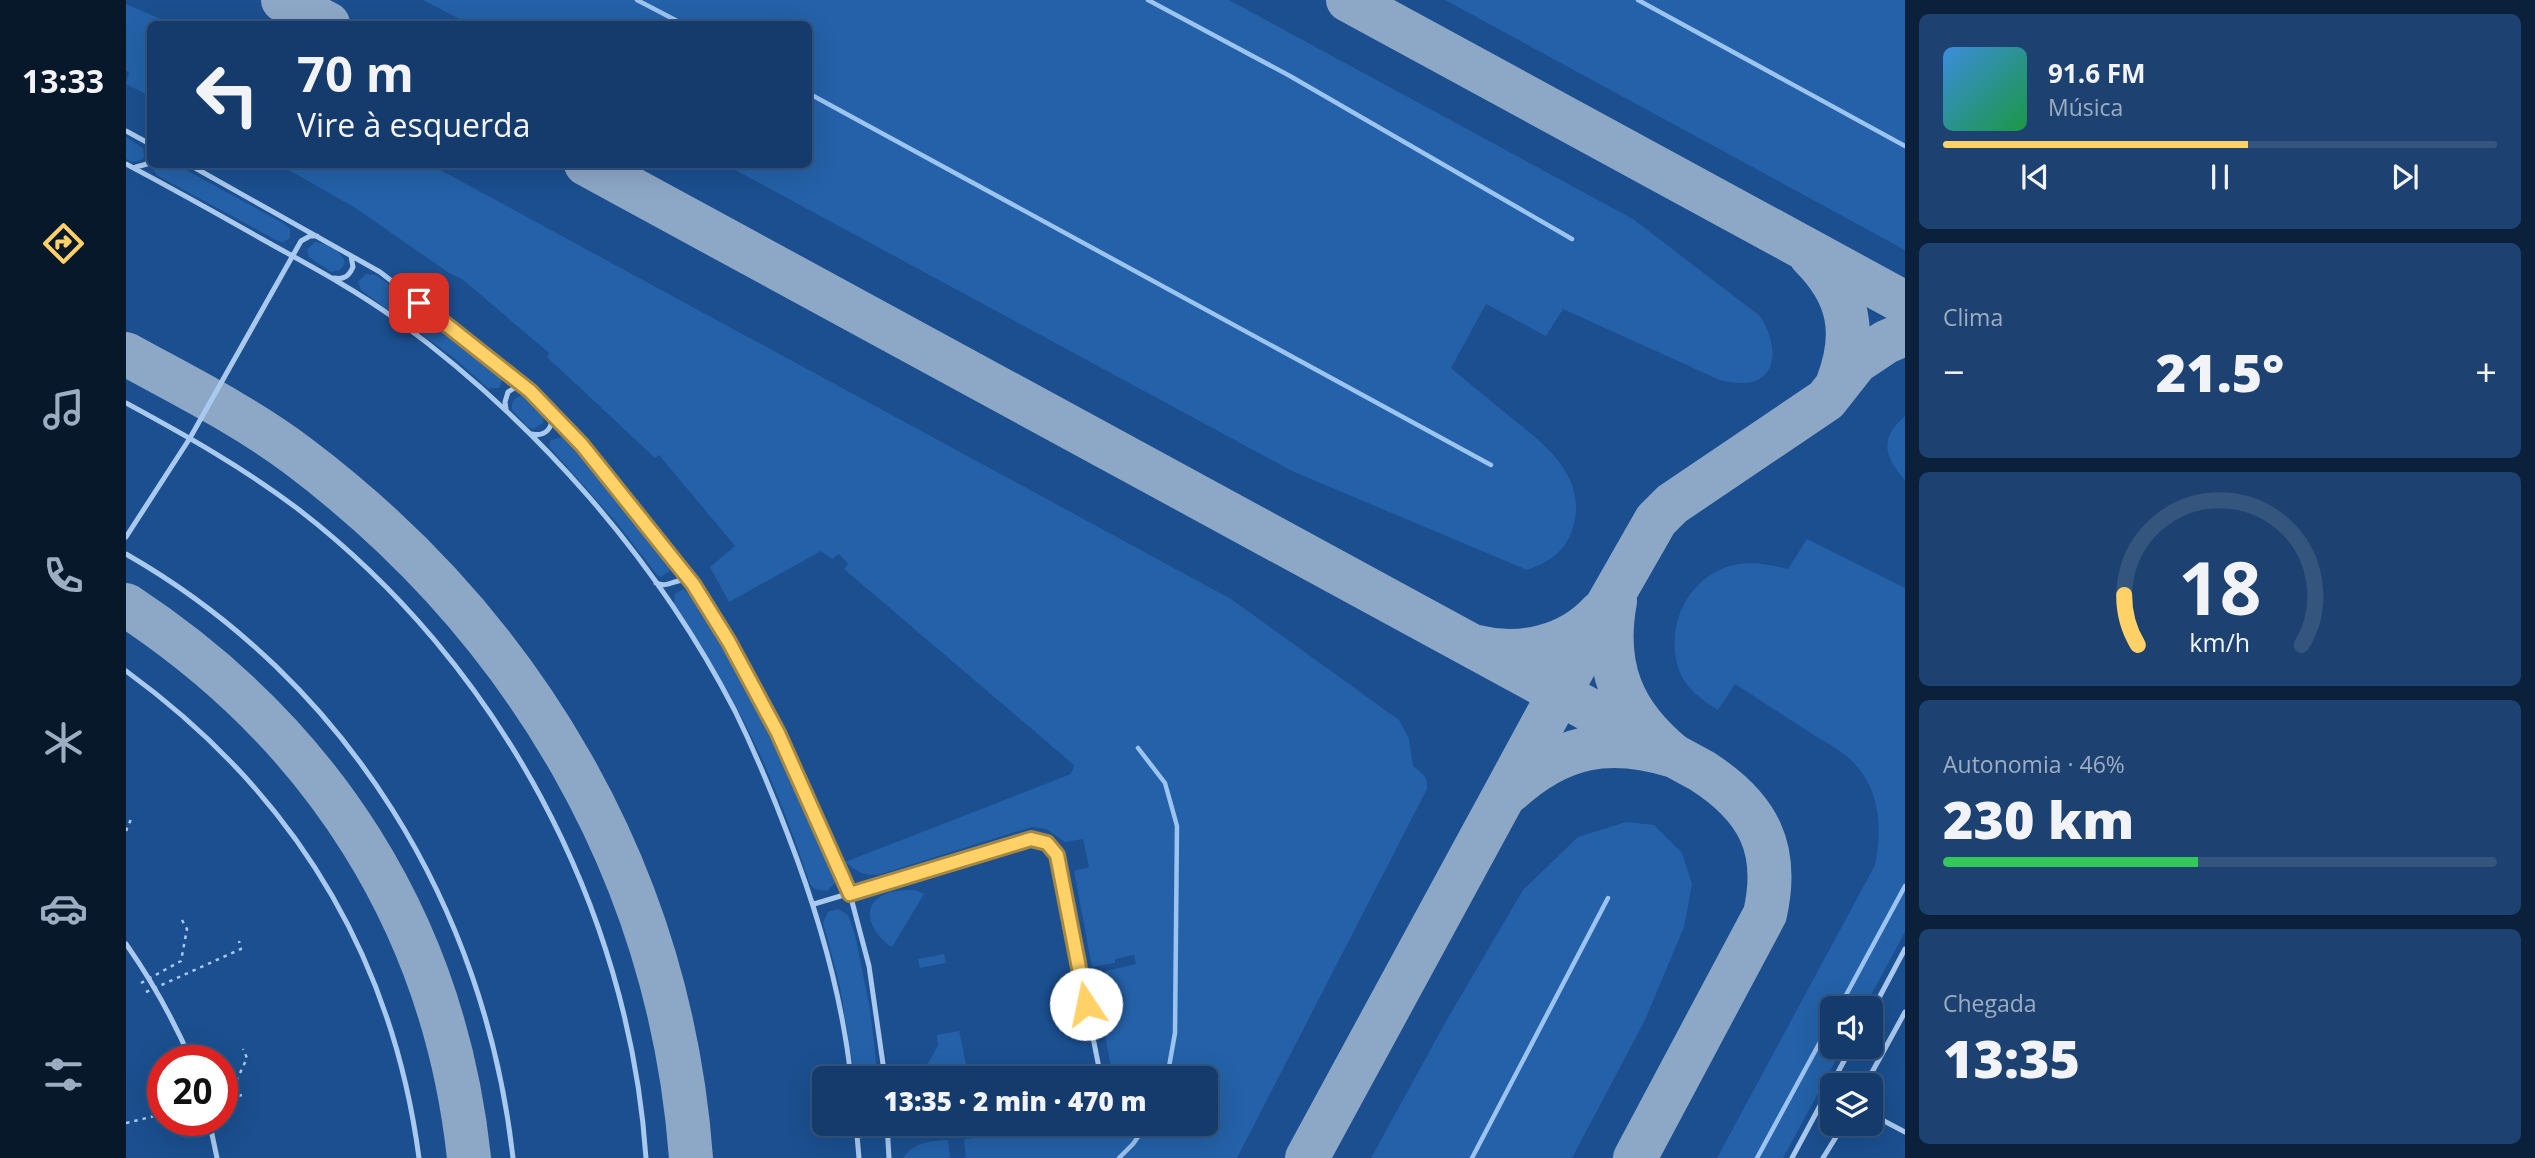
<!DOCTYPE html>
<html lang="pt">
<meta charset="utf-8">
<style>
:root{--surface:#143b6b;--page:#1d4271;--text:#f1f3f6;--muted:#9dadc1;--line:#33557e;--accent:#ffd166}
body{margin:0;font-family:"Open Sans",sans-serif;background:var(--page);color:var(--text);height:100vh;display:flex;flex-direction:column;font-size:26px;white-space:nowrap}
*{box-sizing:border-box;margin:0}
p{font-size:23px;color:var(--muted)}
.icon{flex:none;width:38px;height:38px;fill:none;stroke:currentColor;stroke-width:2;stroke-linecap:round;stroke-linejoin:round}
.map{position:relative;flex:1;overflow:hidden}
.side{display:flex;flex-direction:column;gap:14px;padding:14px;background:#0b203b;width:630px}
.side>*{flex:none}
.top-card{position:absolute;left:21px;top:21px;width:665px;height:147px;border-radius:10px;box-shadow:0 7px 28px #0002,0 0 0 2px var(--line);background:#143b6b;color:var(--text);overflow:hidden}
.fabs{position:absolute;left:1694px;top:996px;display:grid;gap:14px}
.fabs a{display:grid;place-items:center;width:63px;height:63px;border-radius:10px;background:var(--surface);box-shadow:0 7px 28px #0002,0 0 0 2px var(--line);font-size:35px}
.speed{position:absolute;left:21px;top:1045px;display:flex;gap:14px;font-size:35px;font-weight:700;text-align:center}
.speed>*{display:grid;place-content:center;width:91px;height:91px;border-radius:50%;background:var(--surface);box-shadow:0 7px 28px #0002,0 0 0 2px var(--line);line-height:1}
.speed .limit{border:10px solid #d22;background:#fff;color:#111}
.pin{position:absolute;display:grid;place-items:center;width:60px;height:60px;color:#fff;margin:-30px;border-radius:14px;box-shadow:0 4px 10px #0006}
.me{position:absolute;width:77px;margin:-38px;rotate:349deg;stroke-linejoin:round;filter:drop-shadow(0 0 5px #0008)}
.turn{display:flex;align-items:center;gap:24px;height:147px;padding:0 35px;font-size:32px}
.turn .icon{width:91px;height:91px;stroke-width:2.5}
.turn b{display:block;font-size:49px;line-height:60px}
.big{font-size:52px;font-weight:800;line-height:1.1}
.side .tile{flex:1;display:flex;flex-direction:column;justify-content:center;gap:10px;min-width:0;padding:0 24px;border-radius:10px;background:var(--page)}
.side .dial{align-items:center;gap:0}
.dial svg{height:182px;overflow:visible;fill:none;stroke:var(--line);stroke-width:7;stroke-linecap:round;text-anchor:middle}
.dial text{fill:var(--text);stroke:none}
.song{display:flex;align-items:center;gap:21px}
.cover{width:84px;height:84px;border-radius:10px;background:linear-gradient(135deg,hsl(210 70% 55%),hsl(140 70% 35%))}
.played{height:7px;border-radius:4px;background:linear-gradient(90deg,var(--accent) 55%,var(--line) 55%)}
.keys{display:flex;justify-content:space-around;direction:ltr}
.heat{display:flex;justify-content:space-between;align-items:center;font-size:38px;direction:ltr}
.charge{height:10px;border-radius:5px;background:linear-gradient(90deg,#34c759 46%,var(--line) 0)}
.trip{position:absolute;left:686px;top:1066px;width:406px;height:70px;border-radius:10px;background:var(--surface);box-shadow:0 7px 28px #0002,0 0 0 2px var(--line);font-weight:800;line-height:70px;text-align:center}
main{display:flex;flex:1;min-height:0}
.dock{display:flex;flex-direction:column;width:126px;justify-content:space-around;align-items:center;background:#08182b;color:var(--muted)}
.dock .icon{width:49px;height:49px}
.dock .on{color:var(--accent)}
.dock b{font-size:32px;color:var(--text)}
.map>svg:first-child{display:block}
.green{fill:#2461a8}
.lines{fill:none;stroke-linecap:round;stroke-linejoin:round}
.stream{stroke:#9cc4f0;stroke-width:4.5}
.taxiway{stroke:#8da7c7;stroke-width:44}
.path{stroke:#a9c9ee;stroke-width:2.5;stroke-dasharray:3.5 5;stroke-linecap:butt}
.lane{stroke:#a9c9ee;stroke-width:5}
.path-bridge{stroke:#a9c9ee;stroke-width:2.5;stroke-dasharray:3.5 5;stroke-linecap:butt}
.route-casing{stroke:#a68842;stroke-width:18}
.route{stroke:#ffd166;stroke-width:12}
</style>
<main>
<nav class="dock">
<b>13:33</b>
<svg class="icon on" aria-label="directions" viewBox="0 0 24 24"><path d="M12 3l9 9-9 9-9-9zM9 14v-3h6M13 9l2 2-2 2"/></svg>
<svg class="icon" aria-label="music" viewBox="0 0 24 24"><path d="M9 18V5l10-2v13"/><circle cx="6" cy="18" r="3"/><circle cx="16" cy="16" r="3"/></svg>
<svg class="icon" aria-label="phone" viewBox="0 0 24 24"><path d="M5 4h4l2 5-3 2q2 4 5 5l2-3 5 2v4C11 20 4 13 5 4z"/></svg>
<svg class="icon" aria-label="climate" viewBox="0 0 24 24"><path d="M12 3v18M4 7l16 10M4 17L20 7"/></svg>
<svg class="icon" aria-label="car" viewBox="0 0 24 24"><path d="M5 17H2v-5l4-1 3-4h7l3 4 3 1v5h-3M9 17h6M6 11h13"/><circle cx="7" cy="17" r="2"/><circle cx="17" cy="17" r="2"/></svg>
<svg class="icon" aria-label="filters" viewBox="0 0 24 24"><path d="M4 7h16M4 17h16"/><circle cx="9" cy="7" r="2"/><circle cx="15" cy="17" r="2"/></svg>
</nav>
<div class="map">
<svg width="1779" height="1158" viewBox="0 0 1779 1158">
<rect width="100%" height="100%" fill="#1b4f8f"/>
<path class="green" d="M297,0H1103L1507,219L1634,316C1645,333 1655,363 1635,378C1624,386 1608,382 1596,381L1437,309L1420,336L1360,304L1325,368C1344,384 1364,400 1383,416C1417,443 1460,474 1448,524C1441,550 1426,561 1401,570L1166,471L600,165L682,164V24H343Z
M1319,0H1779V250Z
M0,4L46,24H24V96L0,84L3,72L0,71Z
M0,137L17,148L18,156L16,160L6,162L0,159Z
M28,165H51L157,223L164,229V238L157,242L152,241L32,176L28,171Z
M154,165H305L1105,599L1273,720L1283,739L1287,766C1296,773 1302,776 1301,789L1111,1158H840L838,1139L964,1127L972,1124H1080V1078H987L969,983L982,980L980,971L1010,964L1008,955L989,959V963L966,967L948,871L963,867L957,839L939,842L920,829L906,827L755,874C740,877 731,872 719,862L945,774L948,765L718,569L722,564L713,554L706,559L695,551L603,602L584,567L609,546L533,455L529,458L421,357L423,353L336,279L323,273L228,207Z
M189,242C201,243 216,251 219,263L214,270L205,272L183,257L181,250Z
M240,274L250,275L373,369L377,378L373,388H362L328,358L235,290L232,282Z
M399,395C411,399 419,410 417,423L408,429L402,427L386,410C385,400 390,396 399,395Z
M1779,416V480C1758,456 1753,439 1779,416Z
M440,436L443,437L544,561L545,570L535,577L531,575L491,523L425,449L423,445L425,440Z
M1681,539L1779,588V932L1738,1008H1706V1046L1717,1047L1657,1158H1591L1749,865C1756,829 1755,792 1728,763C1716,750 1697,741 1683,732C1658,716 1634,700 1609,684L1592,710C1578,701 1564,692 1556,677C1535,632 1560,576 1608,565C1627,561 1644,565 1662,569Z
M557,589L568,597L625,695L709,877V883L701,891L689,889L684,884C664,825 642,766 612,710C593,674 570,639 548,604L549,594Z
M1500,822L1528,825L1556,853L1566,884L1558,927L1519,1020L1446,1158H1245L1323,1016L1397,890L1452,837Z
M789,890L798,894L766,947C749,937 732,910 755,896C764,890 779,890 789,890Z
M712,909L722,915L729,935L744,1009L752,1078H729L714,987L697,922L702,912Z
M818,954L820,963L794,968L792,959Z
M833,1031L843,1078H793L812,1046L811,1035Z
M822,1140L824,1158H777C788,1142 804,1141 822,1140Z"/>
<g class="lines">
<path class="stream" d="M511,0L557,24
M1022,0L1164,76L1446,239
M1512,0L1779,146
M682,93L1365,465
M1012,748L1039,783L1051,826L1049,1033L1041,1078
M1713,1008L1779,886
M993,1158L1007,1144L1021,1124
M1346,1158L1482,898
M1631,1158L1706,1020"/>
<path class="taxiway" d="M157,0L202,24
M1222,0L1779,303
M460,164L1576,771C1632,807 1654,848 1639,914L1509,1158
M1685,256C1724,295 1731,334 1711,385
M0,354C58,386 119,416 172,456C399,627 544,873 565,1158
M0,605C196,734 318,923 343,1158
M1352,647C1395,658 1444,646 1474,613
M1384,791C1435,745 1483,736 1548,756C1496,714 1477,667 1489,601
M1181,1158L1482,604L1530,520L1546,504L1700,400L1730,362L1760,342L1779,334"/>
<path class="path" d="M0,831L5,819
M96,1087L109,1084L121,1058L117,1049
M96,1100L120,1094
M0,1123L37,1114"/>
<path class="lane" d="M0,131L24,144
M0,164C45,188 90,213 134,238C181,264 228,289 271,320C410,422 530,558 609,711C629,752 646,793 662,835C692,913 716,995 725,1078
M62,164L254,272L391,379L456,445L567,584L583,608L651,733L724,894L743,966L759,1078
M10,167L21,164L24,157
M208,278C218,280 223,276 227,267L225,256
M0,403C59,435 118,468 172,509C372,663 503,906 520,1158
M380,409L379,402L382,392L390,387L398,388
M406,434C419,437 428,428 425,414
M0,537L64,438L175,241L184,236H191
M0,554C222,681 359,907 387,1158
M530,583C543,589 550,577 563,581
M0,671C166,792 266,954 293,1158
M688,904L905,839L921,843L931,855L975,1078
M0,944C26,981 47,1019 65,1060
M1745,1013L1779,949
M1739,1085L1779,1012
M1745,1114L1779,1132
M83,1120L91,1158
M730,1124L733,1158
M761,1124L763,1158
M731,1136L872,1124
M1666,1158L1726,1046
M1697,1158L1718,1124"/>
<path class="path-bridge" d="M15,983L55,961L61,929L56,920
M20,992L115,949L113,941"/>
</g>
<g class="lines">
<defs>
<path id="route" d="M293,303L404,391L456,445L567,584L603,642L652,733L724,894L905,839L921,843L931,855L960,1004"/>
</defs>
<use href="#route" class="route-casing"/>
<use href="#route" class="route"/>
</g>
</svg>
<div class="fabs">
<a><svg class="icon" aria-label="sound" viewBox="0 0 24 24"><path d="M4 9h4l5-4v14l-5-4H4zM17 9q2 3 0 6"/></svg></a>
<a><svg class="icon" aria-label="layers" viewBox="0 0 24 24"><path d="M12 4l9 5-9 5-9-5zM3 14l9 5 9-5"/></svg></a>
</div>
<div class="speed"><div class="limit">20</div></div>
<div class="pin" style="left:293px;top:303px;background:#d93025"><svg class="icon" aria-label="arrive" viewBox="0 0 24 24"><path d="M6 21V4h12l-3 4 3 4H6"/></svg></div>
<svg class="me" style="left:960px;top:1004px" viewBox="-20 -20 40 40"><circle r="19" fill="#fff"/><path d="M0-13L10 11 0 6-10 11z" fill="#ffd166"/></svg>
<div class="trip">13:35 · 2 min · 470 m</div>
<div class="top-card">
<div class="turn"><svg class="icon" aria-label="left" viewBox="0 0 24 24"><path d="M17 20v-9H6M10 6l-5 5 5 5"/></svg><div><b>70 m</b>Vire à esquerda</div></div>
</div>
</div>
<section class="side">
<div class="tile">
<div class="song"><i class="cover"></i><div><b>91.6 FM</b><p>Música</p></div></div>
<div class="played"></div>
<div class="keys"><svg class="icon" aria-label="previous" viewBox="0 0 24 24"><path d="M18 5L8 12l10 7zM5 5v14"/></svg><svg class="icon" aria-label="pause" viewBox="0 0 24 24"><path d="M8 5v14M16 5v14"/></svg><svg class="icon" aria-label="next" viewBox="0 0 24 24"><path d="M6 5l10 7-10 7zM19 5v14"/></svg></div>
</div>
<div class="tile"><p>Clima</p>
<div class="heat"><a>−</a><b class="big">21.5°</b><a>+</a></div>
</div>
<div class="tile dial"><svg viewBox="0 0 100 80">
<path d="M14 69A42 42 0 1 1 86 69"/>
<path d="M14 69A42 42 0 0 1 8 47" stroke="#ffd166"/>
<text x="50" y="56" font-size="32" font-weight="700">18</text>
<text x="50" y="72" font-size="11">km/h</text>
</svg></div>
<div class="tile"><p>Autonomia · 46%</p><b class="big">230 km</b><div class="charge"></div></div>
<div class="tile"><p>Chegada</p><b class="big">13:35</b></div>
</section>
</main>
